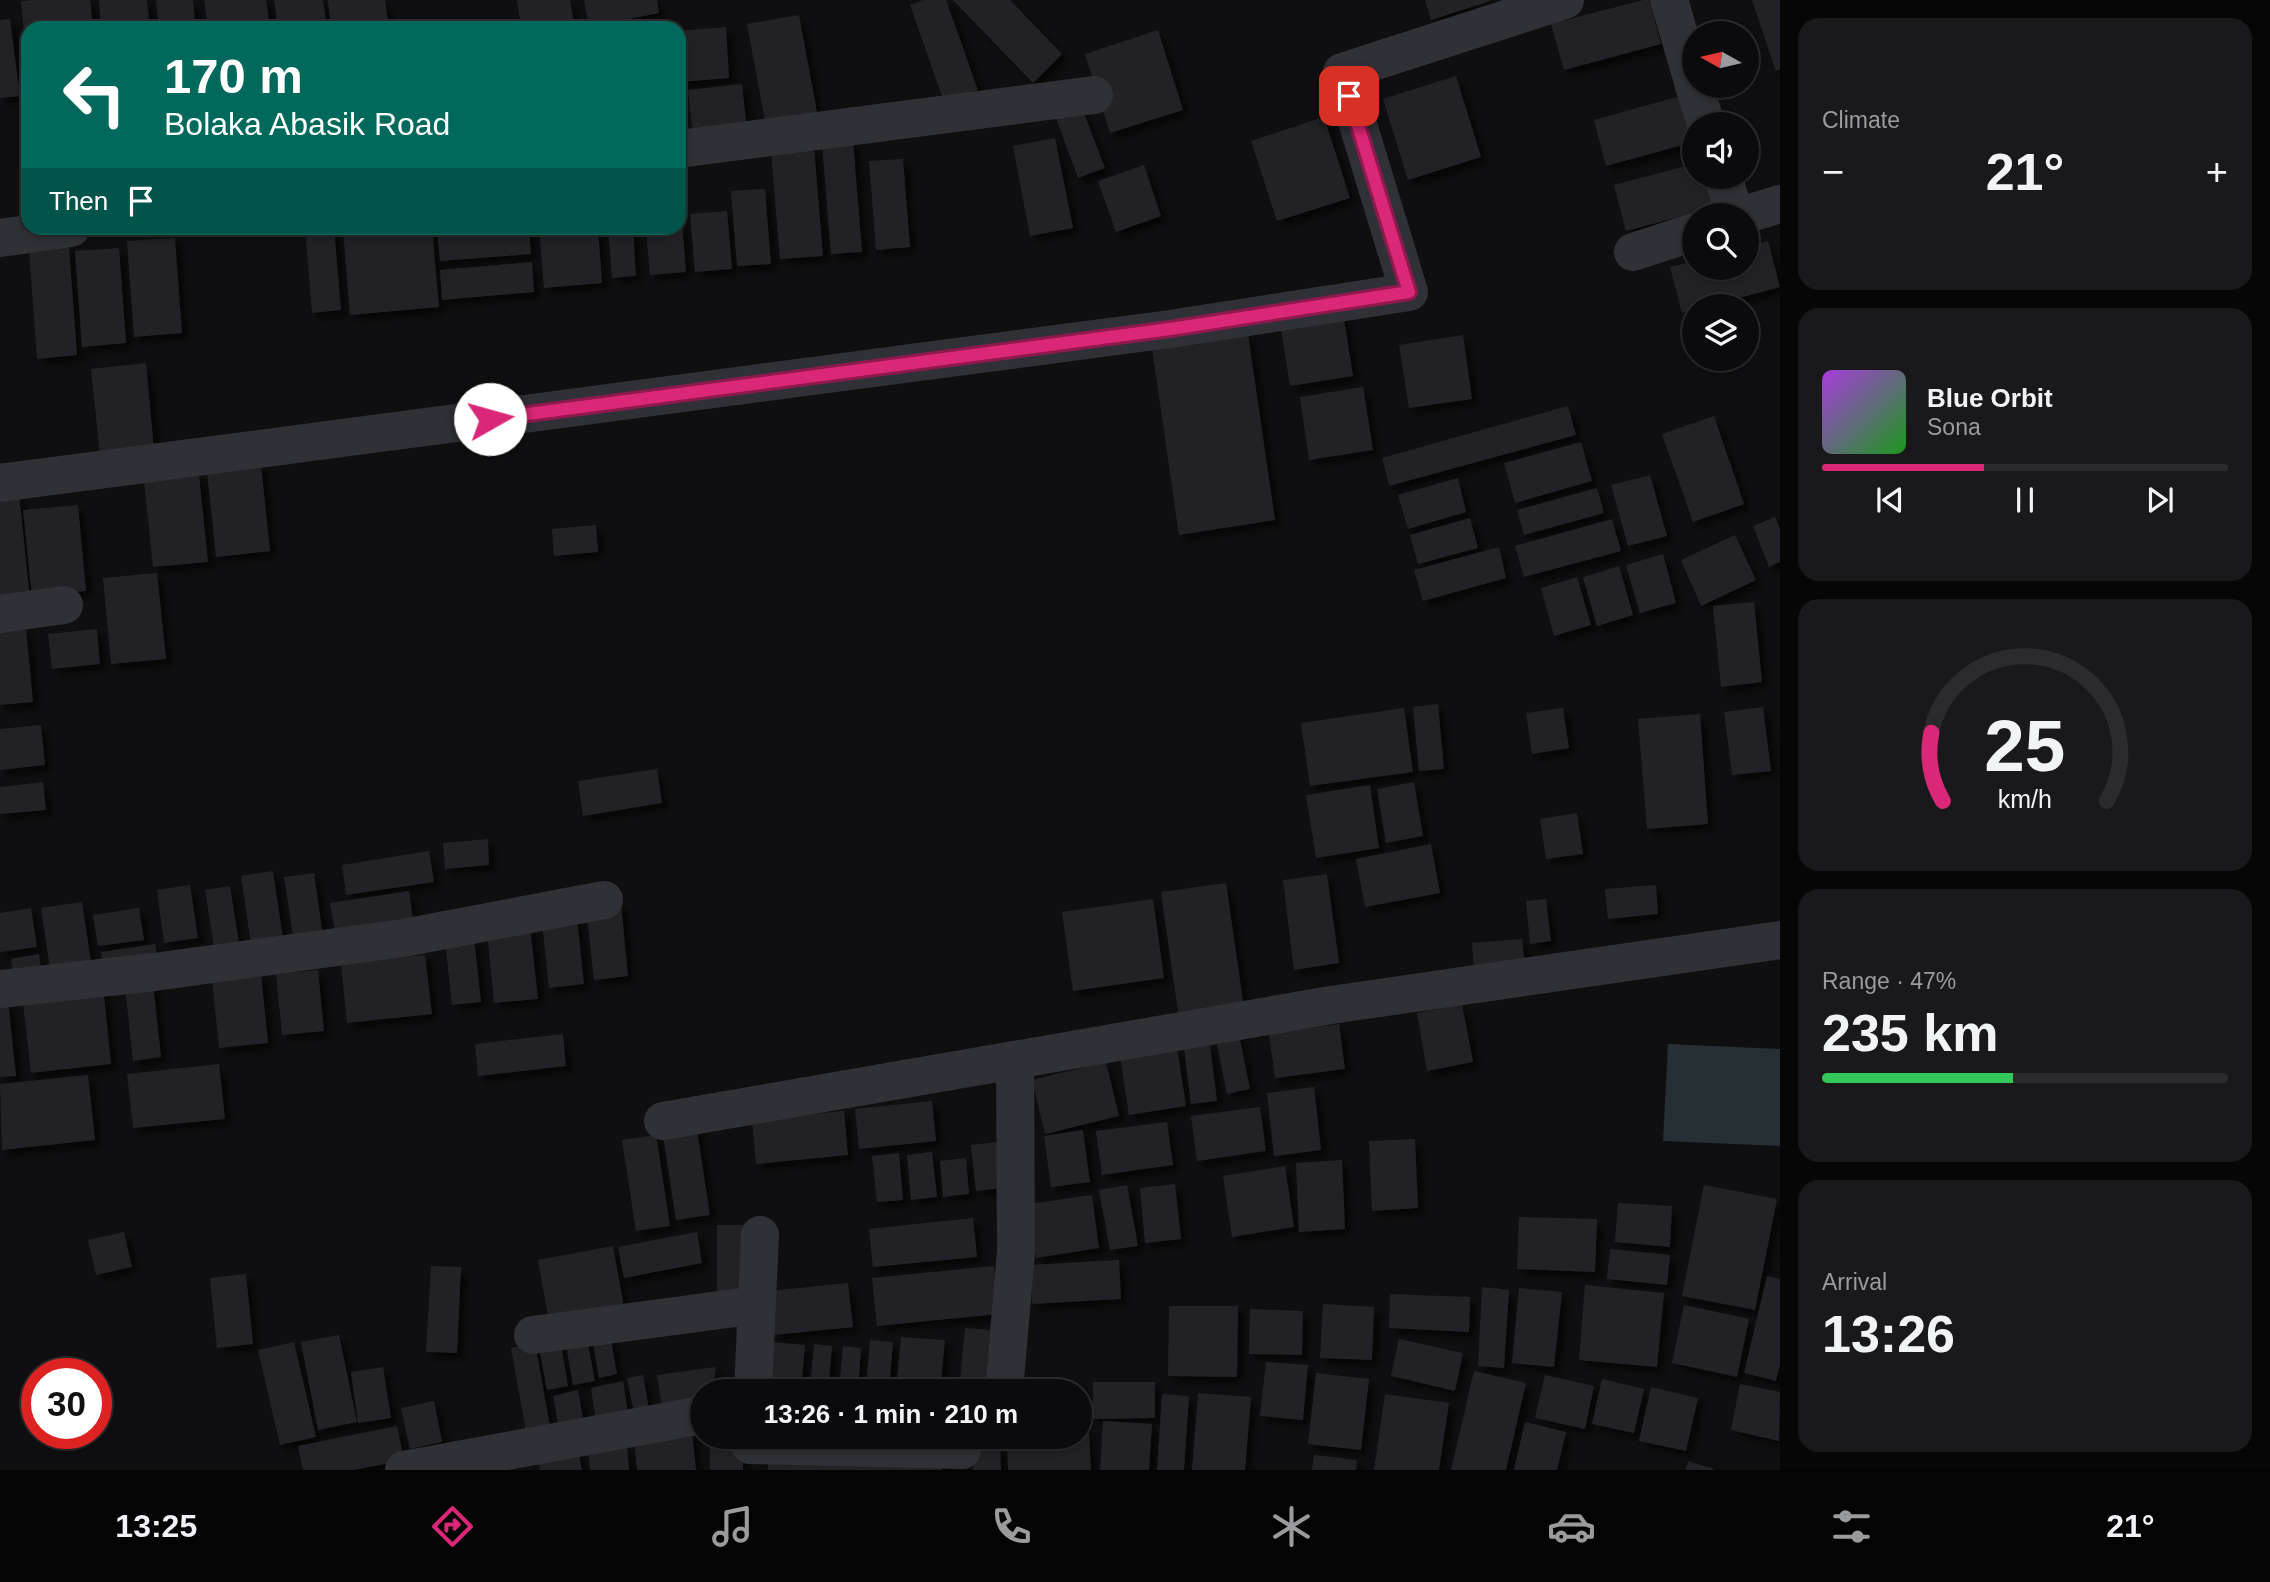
<!DOCTYPE html>
<meta charset="utf-8">
<style>
:root{--surface:#0b0b0d;--page:#19191b;--text:#f1f3f6;--muted:#9a9b9d;--line:#2b2b2e;--accent:#db2777}
body{margin:0;font-family:Helvetica,sans-serif;background:var(--page);color:var(--text);height:100vh;display:flex;flex-direction:column;font-size:26px;white-space:nowrap}
*{box-sizing:border-box;margin:0}
p{font-size:23px;color:var(--muted)}
.icon{flex:none;width:38px;height:38px;fill:none;stroke:currentColor;stroke-width:2;stroke-linecap:round;stroke-linejoin:round}
.map{position:relative;flex:1;overflow:hidden}
.details{display:flex;flex-direction:column;gap:18px;padding:18px;background:#060607;width:490px}
.details>*{flex:none}
.top-card{position:absolute;left:21px;top:21px;width:665px;height:214px;border-radius:21px;box-shadow:0 4px 10px #0003,0 0 0 2px var(--line);background:#00695c;color:#fff;overflow:hidden}
.needle{width:46px;rotate:278deg}
.buttons{position:absolute;left:1682px;top:21px;display:grid;gap:14px}
.buttons a{display:grid;place-items:center;width:77px;height:77px;border-radius:50%;background:var(--surface);box-shadow:0 4px 10px #0003,0 0 0 2px var(--line);font-size:35px}
.speed{position:absolute;left:21px;top:1358px;display:flex;gap:14px;font-size:35px;font-weight:700;text-align:center}
.speed>*{display:grid;place-content:center;width:91px;height:91px;border-radius:50%;background:var(--surface);box-shadow:0 4px 10px #0003,0 0 0 2px var(--line);line-height:1}
.speed .limit{border:10px solid #d22;background:#fff;color:#111}
.pin{position:absolute;display:grid;place-items:center;width:60px;height:60px;color:#fff;margin:-30px;border-radius:14px;box-shadow:0 4px 10px #0006}
.me{position:absolute;width:77px;margin:-38px;rotate:83deg;stroke-linejoin:round;filter:drop-shadow(0 0 5px #0008)}
.turn{display:flex;align-items:center;gap:24px;height:147px;padding:0 28px;font-size:32px}
.turn .icon{width:91px;height:91px;stroke-width:2.5}
.turn b{display:block;font-size:49px;line-height:60px}
.then{display:flex;align-items:center;height:66px;padding:0 28px;background:#0003;gap:14px;font-size:26px}
.big{font-size:52px;font-weight:800;line-height:1.1}
.details .widget{flex:1;display:flex;flex-direction:column;justify-content:center;gap:10px;min-width:0;padding:0 24px;border-radius:21px;background:var(--page)}
.details .dial{align-items:center;gap:0}
.dial svg{height:182px;overflow:visible;fill:none;stroke:var(--line);stroke-width:7;stroke-linecap:round;text-anchor:middle}
.dial text{fill:var(--text);stroke:none}
.song{display:flex;align-items:center;gap:21px}
.cover{width:84px;height:84px;border-radius:10px;background:linear-gradient(135deg,hsl(280 70% 55%),hsl(120 70% 35%))}
.played{height:7px;border-radius:4px;background:linear-gradient(90deg,var(--accent) 40%,var(--line) 40%)}
.keys{display:flex;justify-content:space-around;direction:ltr}
.heat{display:flex;justify-content:space-between;align-items:center;font-size:38px;direction:ltr}
.charge{height:10px;border-radius:5px;background:linear-gradient(90deg,#34c759 47%,var(--line) 0)}
.trip{position:absolute;left:690px;top:1379px;width:402px;height:70px;border-radius:35px;background:var(--surface);box-shadow:0 4px 10px #0003,0 0 0 2px var(--line);font-weight:800;line-height:70px;text-align:center}
.tab-bar{display:flex;height:112px;justify-content:space-around;align-items:center;background:#040405;color:var(--muted)}
.tab-bar .icon{width:49px;height:49px}
.tab-bar .current{color:var(--accent)}
.tab-bar b{font-size:32px;color:var(--text)}
main{display:flex;flex:1;min-height:0}
.map>svg:first-child{display:block}
.water{fill:#252f34}
.building{fill:#222225;filter:url(#shadow)}
.lines{fill:none;stroke-linecap:round;stroke-linejoin:round}
.minor{stroke:#303136;stroke-width:38}
.route-casing{stroke:#8e194d;stroke-width:18}
.route{stroke:#db2777;stroke-width:12}
</style>
<main>
<div class="map">
<svg width="1780" height="1470" viewBox="0 0 1780 1470">
<defs>
<filter id="shadow"><feDropShadow dx="6" dy="6" stdDeviation="3.5" flood-color="#0009"/></filter>
</defs>
<rect width="100%" height="100%" fill="#0f0f11"/>
<path class="water" d="M1668,1044L1780,1049V1146L1663,1141Z"/>
<path class="building" d="M32,0H90L93,28H28V51L26,52L21,1Z
M99,0H147L150,28H101Z
M156,0H193L196,28H159Z
M204,0H266L270,28H208Z
M274,0H323L327,28H278Z
M328,0H385L389,28H331Z
M517,0H570L574,23L545,28H521Z
M584,0H657L659,13L589,27Z
M923,0H946L978,90L944,102L910,5Z
M953,0H1010L1062,54L1033,83Z
M1425,0H1490V1L1431,20Z
M1643,0H1649L1661,44L1564,70L1551,24Z
M1752,0H1780V69L1776,71Z
M799,15L819,123L767,132L747,24Z
M10,19L20,96L0,98V20Z
M726,27L729,78L681,82L679,31Z
M1158,30L1183,110L1110,133L1085,54Z
M1456,76L1481,157L1408,180L1383,99Z
M742,84L747,130L693,136L688,90Z
M1691,93L1694,142L1606,166L1594,120Z
M1082,108L1105,168L1078,178L1056,118Z
M1324,117L1350,198L1277,221L1251,141Z
M1055,138L1073,228L1030,236L1013,146Z
M853,140L862,252L831,254L822,143Z
M814,147L823,256L780,259L771,151Z
M903,159L910,247L876,250L869,161Z
M1694,164V177H1716L1724,205L1626,231L1614,185Z
M1144,165L1161,216L1116,232L1098,181Z
M765,189L771,264L737,266L731,191Z
M28,196V221H21L19,197Z
M679,211H681L686,272L650,275L646,228H679Z
M727,211L732,269L695,272L690,214Z
M305,228H334L341,310L312,313Z
M343,228H432L439,307L350,315Z
M437,228H529L531,254L440,261Z
M539,228H598L602,283L544,288Z
M608,228H633L636,276L612,278Z
M175,238L182,333L134,337L127,241Z
M1768,241L1780,287L1709,306H1694V310L1682,313L1670,267L1694,261V268H1746V247Z
M69,247L77,355L37,359L29,250Z
M119,248L126,343L82,347L75,251Z
M532,262L534,292L442,300L440,270Z
M1343,313L1353,376L1290,386L1280,323Z
M1248,334L1275,520L1179,535L1152,348Z
M1463,335L1472,399L1409,408L1399,345Z
M146,363L154,450L100,455L91,369Z
M1363,387L1373,450L1309,460L1300,397Z
M1568,406L1576,435L1389,486L1382,458Z
M1714,416L1744,504L1693,522L1662,434Z
M1581,442L1592,481L1515,503L1504,463Z
M261,465L270,551L216,557L207,471Z
M199,475L208,562L153,567L144,481Z
M1650,475L1667,536L1628,546L1611,485Z
M1458,478L1466,512L1408,529L1398,495Z
M1597,488L1604,513L1524,535L1517,510Z
M19,494L30,599L0,602V496Z
M78,505L86,591L32,596L23,510Z
M1775,517L1780,529V562L1769,567L1753,526Z
M1470,518L1478,548L1418,564L1410,535Z
M1612,519L1621,551L1524,577L1515,546Z
M596,525L598,552L554,556L552,529Z
M1735,535L1756,580L1701,606L1681,560Z
M1499,547L1506,578L1423,601L1414,570Z
M1663,554L1676,603L1640,613L1626,565Z
M1619,566L1633,615L1597,626L1583,577Z
M157,573L166,659L111,664L103,578Z
M1577,577L1591,625L1554,636L1541,588Z
M1754,602L1762,682L1721,687L1713,606Z
M26,628L33,702L0,705V631Z
M97,629L100,664L52,669L48,634Z
M1438,704L1444,769L1419,771L1413,707Z
M1763,707L1771,771L1732,775L1724,712Z
M1404,708L1413,772L1310,786L1301,723Z
M1563,708L1569,748L1532,754L1526,713Z
M1700,714L1708,824L1647,829L1638,719Z
M41,725L45,765L0,770V729Z
M657,769L662,803L583,816L578,781Z
M43,782L46,810L0,814V787Z
M1414,782L1423,836L1386,843L1377,789Z
M1370,785L1379,848L1316,858L1306,795Z
M1577,813L1583,854L1546,859L1540,819Z
M488,839L489,865L445,869L443,843Z
M1431,844L1440,893L1365,907L1356,859Z
M429,851L434,882L346,895L342,865Z
M273,871L284,946L252,951L241,876Z
M314,873L324,943L295,948L284,877Z
M1327,874L1339,963L1294,970L1283,880Z
M1226,883L1245,1015L1180,1025L1161,892Z
M190,885L198,938L164,943L157,890Z
M1656,885L1658,914L1608,919L1605,889Z
M230,886L241,956L216,959L205,890Z
M409,891L414,926L336,938L330,903Z
M1153,899L1164,978L1073,991L1062,912Z
M1546,899L1551,941L1530,944L1526,901Z
M82,902L92,969L51,975L41,908Z
M621,904L628,976L594,980L586,907Z
M31,908L37,947L0,952V913Z
M139,908L144,940L98,946L93,915Z
M577,918L584,984L549,988L542,922Z
M530,926L538,999L494,1003L487,931Z
M474,938L481,1002L452,1005L445,941Z
M1522,939L1525,968L1474,973L1472,943Z
M155,944L159,967L105,975L101,952Z
M39,954L42,978L14,982L11,959Z
M425,955L432,1014L347,1023L341,963Z
M318,970L324,1031L282,1035L276,974Z
M261,974L268,1043L219,1048L212,980Z
M153,983L161,1057L133,1061L125,986Z
M103,986L111,1064L31,1073L22,994Z
M8,1001L16,1076L0,1077V1002Z
M1462,1004L1473,1062L1427,1071L1417,1013Z
M1339,1024L1345,1069L1275,1078L1269,1034Z
M1238,1030L1250,1089L1227,1094L1215,1035Z
M563,1034L566,1066L478,1076L475,1044Z
M1210,1045L1217,1101L1191,1104L1184,1048Z
M1177,1047L1186,1106L1129,1115L1120,1056Z
M1106,1062L1119,1116L1045,1134L1032,1080Z
M219,1064L225,1119L133,1128L127,1074Z
M88,1075L95,1140L2,1150L0,1084Z
M1314,1087L1321,1150L1274,1156L1267,1093Z
M932,1101L936,1141L859,1149L855,1109Z
M1260,1107L1266,1151L1197,1161L1191,1116Z
M844,1111L848,1155L756,1164L752,1120Z
M1167,1122L1173,1165L1102,1175L1096,1131Z
M696,1124L710,1215L676,1220L662,1129Z
M1083,1130L1090,1182L1051,1187L1044,1136Z
M656,1135L670,1226L636,1231L622,1140Z
M1415,1139L1418,1208L1372,1211L1369,1141Z
M1008,1141L1012,1187L976,1191L971,1145Z
M932,1152L937,1197L911,1200L907,1155Z
M899,1153L903,1200L877,1202L872,1156Z
M966,1158L969,1194L943,1197L940,1161Z
M1342,1160L1345,1229L1299,1232L1296,1163Z
M1285,1166L1294,1227L1232,1237L1223,1176Z
M1175,1184L1181,1239L1145,1243L1140,1188Z
M1127,1185L1138,1246L1110,1250L1099,1190Z
M1704,1185L1777,1199L1755,1310L1682,1296Z
M1092,1195L1099,1248L1036,1258L1029,1204Z
M1618,1203L1672,1206L1670,1247L1615,1242Z
M1519,1217L1597,1219L1595,1272L1517,1269Z
M973,1218L977,1257L873,1267L869,1229Z
M717,1225H752V1300H717Z
M124,1232L132,1267L96,1275L88,1240Z
M697,1232L702,1263L624,1278L618,1247Z
M613,1246L625,1313L550,1327L538,1260Z
M1610,1249L1670,1255L1667,1285L1607,1279Z
M1119,1260L1121,1299L1032,1304L1030,1265Z
M431,1266L461,1267L457,1353L426,1352Z
M994,1266L999,1314L877,1326L872,1278Z
M246,1274L253,1344L217,1348L210,1278Z
M1767,1276L1780,1279V1365L1776,1381L1744,1373Z
M848,1283L853,1327L774,1335L769,1291Z
M1585,1285L1664,1293L1657,1367L1579,1360Z
M1482,1287L1509,1290L1504,1368L1478,1366Z
M1519,1288L1562,1292L1554,1367L1512,1363Z
M1390,1294L1470,1297L1469,1332L1389,1328Z
M1323,1304L1374,1307L1372,1360L1320,1358Z
M1684,1305L1749,1319L1737,1377L1672,1363Z
M1169,1306H1238L1237,1377L1168,1376Z
M1250,1309L1303,1311L1302,1355L1249,1354Z
M965,1328L990,1330L985,1391H959Z
M586,1334L595,1381L573,1385L565,1339Z
M610,1334L617,1374L599,1378L592,1337Z
M339,1335L357,1422L318,1430L301,1342Z
M901,1337L945,1340L940,1391H896Z
M560,1338L568,1386L547,1390L538,1342Z
M1399,1339L1463,1353L1455,1391L1391,1376Z
M870,1340L893,1342L889,1391H866Z
M294,1342L316,1437L280,1445L258,1350Z
M772,1342L805,1345L801,1391H767Z
M535,1343L551,1432L527,1437L511,1348Z
M814,1344L832,1346L828,1391H810Z
M843,1346L861,1348L858,1391H839Z
M1266,1362L1308,1365L1303,1420L1260,1416Z
M383,1367L391,1418L358,1423L351,1372Z
M716,1367L713,1391H702V1402L662,1407L657,1375Z
M1474,1371L1526,1383L1506,1470H1451Z
M1316,1373L1369,1379L1361,1450L1308,1444Z
M643,1375L650,1415L635,1418L627,1378Z
M1545,1375L1594,1386L1585,1429L1535,1418Z
M1602,1379L1644,1389L1634,1433L1592,1424Z
M623,1381L629,1420L597,1427L591,1388Z
M1093,1382H1155V1418L1093,1419Z
M1740,1384L1780,1392L1779,1441L1731,1430Z
M1080,1386V1391H1013V1389Z
M1651,1387L1698,1398L1686,1451L1639,1441Z
M578,1390L584,1424L559,1428L553,1396Z
M1198,1393L1251,1397L1245,1470H1192Z
M1162,1394L1189,1396L1184,1470H1157Z
M1385,1394L1449,1403L1439,1470H1374Z
M434,1401L442,1442L410,1449L401,1408Z
M1103,1421L1152,1424L1149,1470H1100Z
M1525,1422L1566,1432L1557,1470H1514Z
M397,1426L404,1460L354,1470H303L298,1446Z
M1080,1431H1089L1091,1470H1008L1007,1437H1080Z
M692,1432L696,1470H637L634,1437Z
M710,1437H743V1470H710Z
M627,1445L629,1470H590L588,1447Z
M1000,1448L1001,1470H973L972,1449Z
M578,1450L582,1470H540L537,1458Z
M768,1454L946,1456L942,1470H768Z
M1314,1455L1357,1460L1356,1470H1312Z
M1688,1461L1714,1469V1470H1686Z"/>
<g class="lines">
<path class="minor" d="M1669,0L1694,85
M1694,86L1706,124
M679,149L1094,95
M1723,177L1735,215
M1744,215L1780,204
M0,238L71,228
M1633,252L1694,232
M0,483L1170,329L1409,292L1342,72L1565,0
M0,614L64,605
M0,989L154,972L403,938L604,900
M663,1121L1331,1005L1780,940
M533,1335L757,1305
M753,1391L760,1235
M1004,1391L1016,1252L1015,1060
M750,1437V1445L962,1450
M404,1470L702,1415"/>
</g>
<g class="lines">
<defs>
<path id="route" d="M490,419L1170,329L1409,292L1349,96"/>
</defs>
<use href="#route" class="route-casing"/>
<use href="#route" class="route"/>
</g>
</svg>
<div class="buttons">
<a><svg class="needle" viewBox="-14 -14 28 28"><path d="M0-13l5 13h-10z" fill="#e53935"/><path d="M0 13l5-13h-10z" fill="#9a9b9d"/></svg></a>
<a><svg class="icon" aria-label="sound" viewBox="0 0 24 24"><path d="M4 9h4l5-4v14l-5-4H4zM17 9q2 3 0 6"/></svg></a>
<a><svg class="icon" aria-label="search" viewBox="0 0 24 24"><circle cx="10" cy="10" r="6"/><path d="M15 15l6 6"/></svg></a>
<a><svg class="icon" aria-label="layers" viewBox="0 0 24 24"><path d="M12 4l9 5-9 5-9-5zM3 14l9 5 9-5"/></svg></a>
</div>
<div class="speed"><div class="limit">30</div></div>
<div class="pin" style="left:1349px;top:96px;background:#d93025"><svg class="icon" aria-label="arrive" viewBox="0 0 24 24"><path d="M6 21V4h12l-3 4 3 4H6"/></svg></div>
<svg class="me" style="left:490px;top:419px" viewBox="-20 -20 40 40"><circle r="19" fill="#fff"/><path d="M0-13L10 11 0 6-10 11z" fill="#db2777"/></svg>
<div class="trip">13:26 · 1 min · 210 m</div>
<div class="top-card">
<div class="turn"><svg class="icon" aria-label="left" viewBox="0 0 24 24"><path d="M17 20v-9H6M10 6l-5 5 5 5"/></svg><div><b>170 m</b>Bolaka Abasik Road</div></div>
<div class="then">Then<svg class="icon" aria-label="arrive" viewBox="0 0 24 24"><path d="M6 21V4h12l-3 4 3 4H6"/></svg></div>
</div>
</div>
<section class="details">
<div class="widget"><p>Climate</p>
<div class="heat"><a>−</a><b class="big">21°</b><a>+</a></div>
</div>
<div class="widget">
<div class="song"><i class="cover"></i><div><b>Blue Orbit</b><p>Sona</p></div></div>
<div class="played"></div>
<div class="keys"><svg class="icon" aria-label="previous" viewBox="0 0 24 24"><path d="M18 5L8 12l10 7zM5 5v14"/></svg><svg class="icon" aria-label="pause" viewBox="0 0 24 24"><path d="M8 5v14M16 5v14"/></svg><svg class="icon" aria-label="next" viewBox="0 0 24 24"><path d="M6 5l10 7-10 7zM19 5v14"/></svg></div>
</div>
<div class="widget dial"><svg viewBox="0 0 100 80">
<path d="M14 69A42 42 0 1 1 86 69"/>
<path d="M14 69A42 42 0 0 1 9 39" stroke="#db2777"/>
<text x="50" y="56" font-size="32" font-weight="700">25</text>
<text x="50" y="72" font-size="11">km/h</text>
</svg></div>
<div class="widget"><p>Range · 47%</p><b class="big">235 km</b><div class="charge"></div></div>
<div class="widget"><p>Arrival</p><b class="big">13:26</b></div>
</section>
</main>
<nav class="tab-bar">
<b>13:25</b>
<svg class="icon current" aria-label="directions" viewBox="0 0 24 24"><path d="M12 3l9 9-9 9-9-9zM9 14v-3h6M13 9l2 2-2 2"/></svg>
<svg class="icon" aria-label="music" viewBox="0 0 24 24"><path d="M9 18V5l10-2v13"/><circle cx="6" cy="18" r="3"/><circle cx="16" cy="16" r="3"/></svg>
<svg class="icon" aria-label="phone" viewBox="0 0 24 24"><path d="M5 4h4l2 5-3 2q2 4 5 5l2-3 5 2v4C11 20 4 13 5 4z"/></svg>
<svg class="icon" aria-label="climate" viewBox="0 0 24 24"><path d="M12 3v18M4 7l16 10M4 17L20 7"/></svg>
<svg class="icon" aria-label="car" viewBox="0 0 24 24"><path d="M5 17H2v-5l4-1 3-4h7l3 4 3 1v5h-3M9 17h6M6 11h13"/><circle cx="7" cy="17" r="2"/><circle cx="17" cy="17" r="2"/></svg>
<svg class="icon" aria-label="filters" viewBox="0 0 24 24"><path d="M4 7h16M4 17h16"/><circle cx="9" cy="7" r="2"/><circle cx="15" cy="17" r="2"/></svg>
<b>21°</b>
</nav>
